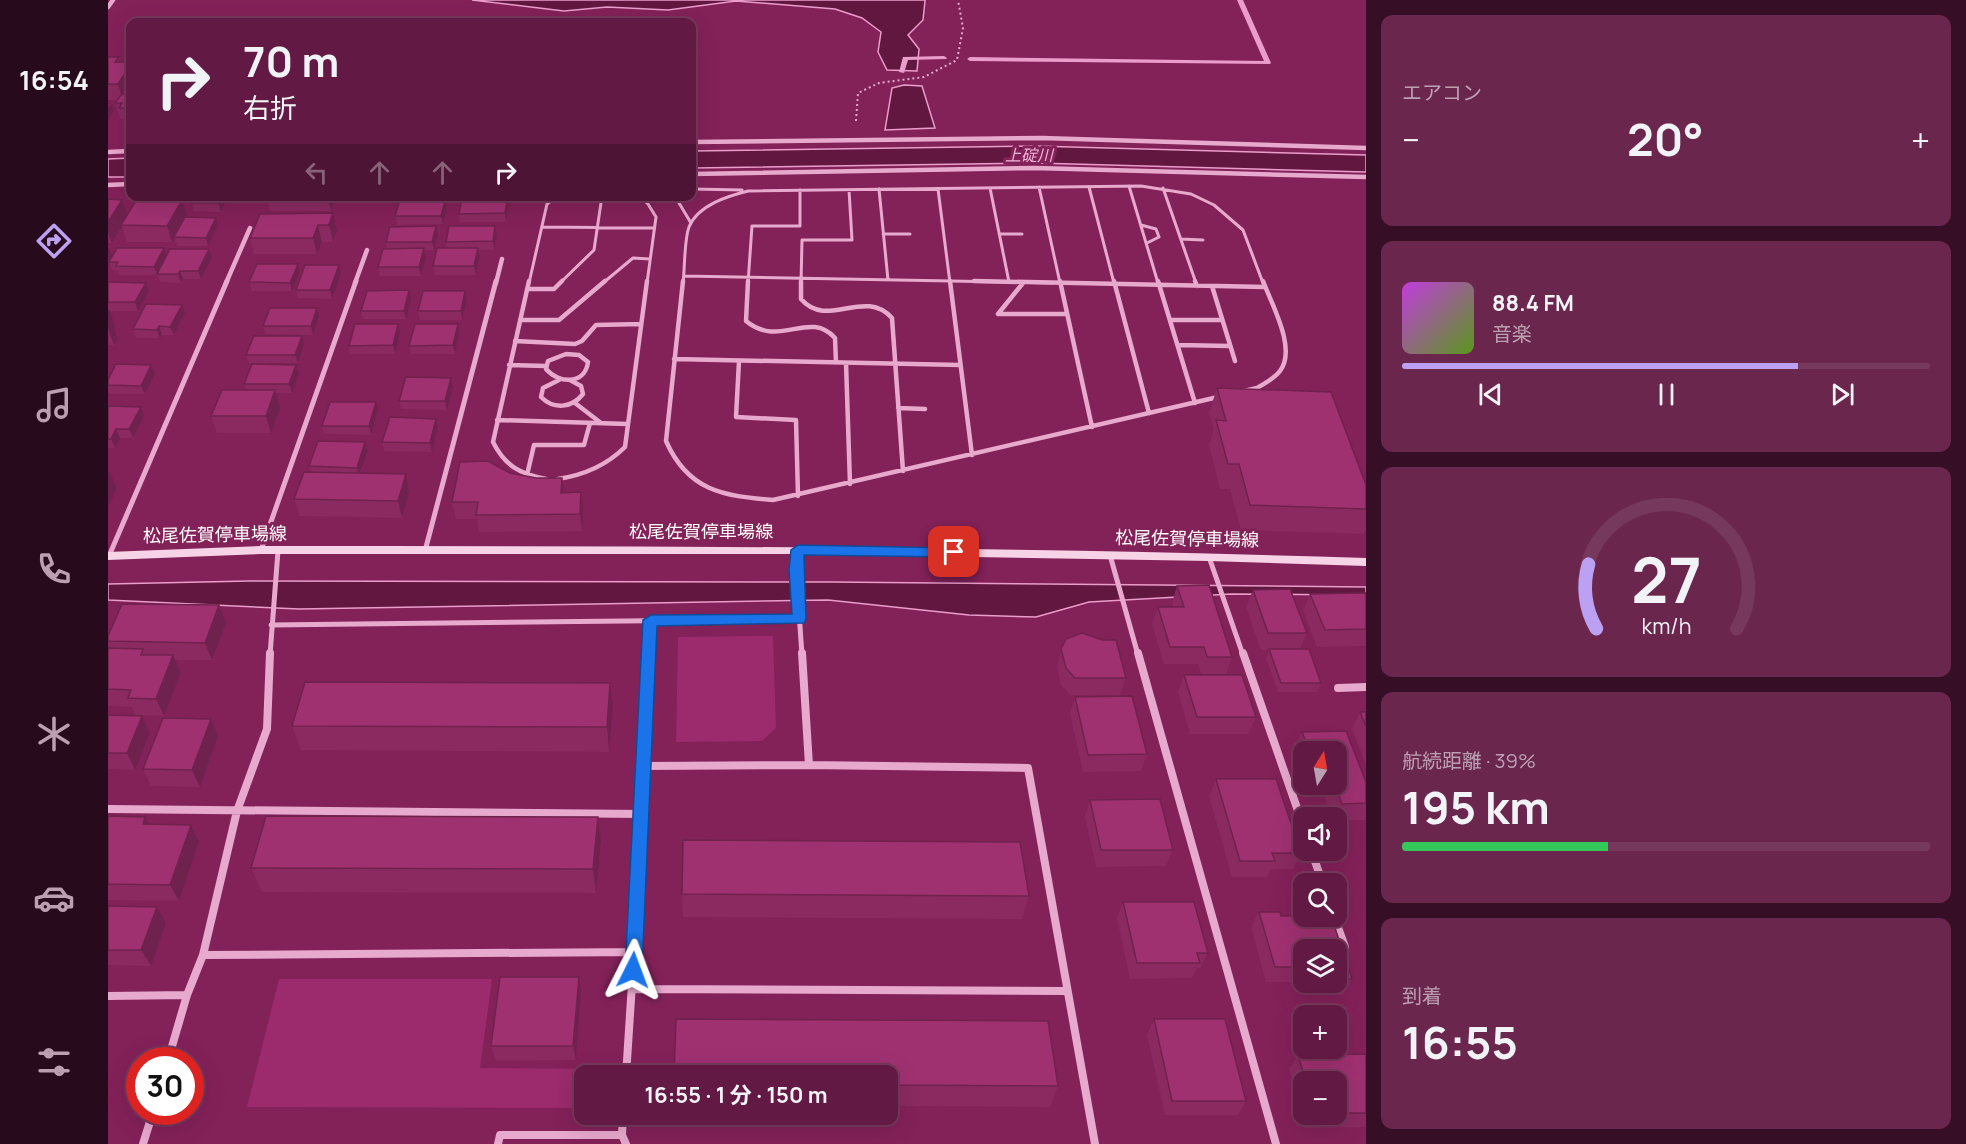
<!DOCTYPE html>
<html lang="ja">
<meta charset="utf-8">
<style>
:root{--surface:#621943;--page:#6b264e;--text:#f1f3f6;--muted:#bba0b2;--line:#76385c;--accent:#bca0f2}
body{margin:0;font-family:Manrope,"Noto Sans JP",sans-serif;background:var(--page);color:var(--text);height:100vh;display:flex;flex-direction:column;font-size:22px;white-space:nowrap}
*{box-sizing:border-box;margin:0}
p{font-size:20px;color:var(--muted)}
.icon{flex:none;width:33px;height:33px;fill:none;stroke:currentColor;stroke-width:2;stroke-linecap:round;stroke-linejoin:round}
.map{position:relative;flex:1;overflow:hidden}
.side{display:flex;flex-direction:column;gap:15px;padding:15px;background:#360e25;width:600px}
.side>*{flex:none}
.top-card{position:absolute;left:18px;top:18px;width:570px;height:183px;border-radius:12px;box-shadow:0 6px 24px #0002,0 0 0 2px var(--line);background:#621943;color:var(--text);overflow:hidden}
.needle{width:39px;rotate:11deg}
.buttons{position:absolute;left:1185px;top:741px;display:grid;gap:12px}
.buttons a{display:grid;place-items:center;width:54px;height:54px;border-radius:12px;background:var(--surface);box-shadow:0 6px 24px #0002,0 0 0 2px var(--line);font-size:30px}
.speed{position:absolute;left:18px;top:1047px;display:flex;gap:12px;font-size:30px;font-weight:700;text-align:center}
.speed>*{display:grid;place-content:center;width:78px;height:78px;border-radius:50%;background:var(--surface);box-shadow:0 6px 24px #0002,0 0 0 2px var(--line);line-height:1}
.speed .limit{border:9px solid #d22;background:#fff;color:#111}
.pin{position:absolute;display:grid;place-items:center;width:51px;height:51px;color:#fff;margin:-26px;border-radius:12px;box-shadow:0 3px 9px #0006}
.me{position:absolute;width:66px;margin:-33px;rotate:3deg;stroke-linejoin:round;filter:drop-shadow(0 0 4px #0008)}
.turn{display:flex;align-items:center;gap:21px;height:126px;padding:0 18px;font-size:27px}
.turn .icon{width:78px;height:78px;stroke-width:2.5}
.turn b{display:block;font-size:42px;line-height:51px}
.lanes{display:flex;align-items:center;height:57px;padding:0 18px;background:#0003;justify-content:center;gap:30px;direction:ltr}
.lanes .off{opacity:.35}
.big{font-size:45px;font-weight:700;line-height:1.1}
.side .widget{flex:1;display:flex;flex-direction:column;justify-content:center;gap:9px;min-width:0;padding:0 21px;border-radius:12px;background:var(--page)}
.side .dial{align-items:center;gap:0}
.dial svg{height:156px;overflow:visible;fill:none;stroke:var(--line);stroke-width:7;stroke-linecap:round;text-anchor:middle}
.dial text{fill:var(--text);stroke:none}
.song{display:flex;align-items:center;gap:18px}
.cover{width:72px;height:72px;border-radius:9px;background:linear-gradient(135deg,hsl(290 70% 55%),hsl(90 70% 35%))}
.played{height:6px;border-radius:3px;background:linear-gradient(90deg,var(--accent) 75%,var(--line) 75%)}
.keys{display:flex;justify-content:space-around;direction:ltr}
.heat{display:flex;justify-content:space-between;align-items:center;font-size:33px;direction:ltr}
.charge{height:9px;border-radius:4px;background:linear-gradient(90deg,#34c759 39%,var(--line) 0)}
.trip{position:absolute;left:466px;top:1065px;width:324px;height:60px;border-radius:12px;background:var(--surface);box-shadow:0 6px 24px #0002,0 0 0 2px var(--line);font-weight:700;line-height:60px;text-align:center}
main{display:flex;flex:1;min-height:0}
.dock{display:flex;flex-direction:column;width:108px;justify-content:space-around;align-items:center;background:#270a1b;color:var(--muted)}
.dock .icon{width:42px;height:42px}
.dock .active{color:var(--accent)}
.dock b{font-size:27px;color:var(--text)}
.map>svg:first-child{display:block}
.green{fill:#9b2b6c}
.water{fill:#621741;stroke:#ea9dca;stroke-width:1.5}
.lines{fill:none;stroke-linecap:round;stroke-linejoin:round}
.stream{fill:#ea9dca;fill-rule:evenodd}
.path{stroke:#e8a9ce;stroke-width:2;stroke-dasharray:2 3;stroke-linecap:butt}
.lane-far1{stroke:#e8a9ce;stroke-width:3}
.lane{stroke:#e8a9ce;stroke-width:4.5}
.street-far2{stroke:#e8a9ce;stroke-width:4.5}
.street-far1{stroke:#e8a9ce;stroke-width:5}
.street{stroke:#e8a9ce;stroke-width:8}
.secondary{fill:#f7d3e7;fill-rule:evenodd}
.lane-bridge-far1{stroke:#e8a9ce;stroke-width:3}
.lane-bridge{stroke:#e8a9ce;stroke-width:4.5}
.wall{fill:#8a2a61;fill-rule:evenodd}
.shaded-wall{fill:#70224f}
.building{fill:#a03171;stroke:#70224f;stroke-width:1.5}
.route{fill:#1a73e8;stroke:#114b97;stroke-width:1.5}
.labels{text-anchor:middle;stroke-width:6;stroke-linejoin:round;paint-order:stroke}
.far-water-label{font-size:16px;font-style:italic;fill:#f0b4d7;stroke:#832159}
.street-label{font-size:18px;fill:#fff;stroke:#832159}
</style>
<main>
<nav class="dock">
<b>16:54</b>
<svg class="icon active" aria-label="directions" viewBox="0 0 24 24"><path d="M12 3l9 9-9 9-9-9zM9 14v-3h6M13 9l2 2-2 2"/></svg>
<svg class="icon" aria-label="music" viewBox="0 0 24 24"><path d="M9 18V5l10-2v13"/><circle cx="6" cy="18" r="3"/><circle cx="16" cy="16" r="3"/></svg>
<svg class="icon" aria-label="phone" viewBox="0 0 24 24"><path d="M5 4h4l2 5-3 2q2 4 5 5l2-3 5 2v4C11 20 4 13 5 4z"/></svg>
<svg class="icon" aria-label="climate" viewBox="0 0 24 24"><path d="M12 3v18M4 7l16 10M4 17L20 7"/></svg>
<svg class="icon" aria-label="car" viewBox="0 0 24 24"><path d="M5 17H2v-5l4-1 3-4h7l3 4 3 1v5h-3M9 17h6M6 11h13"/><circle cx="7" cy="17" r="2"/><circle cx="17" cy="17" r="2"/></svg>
<svg class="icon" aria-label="filters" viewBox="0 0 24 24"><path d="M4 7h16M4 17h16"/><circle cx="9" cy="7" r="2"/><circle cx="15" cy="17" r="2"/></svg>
</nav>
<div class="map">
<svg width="1258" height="1144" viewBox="0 0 1258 1144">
<rect width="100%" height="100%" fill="#832159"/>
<path class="green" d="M665,636L668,728L654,741L568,742L570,637Z
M171,979H384L372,1068L493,1069L492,1075L477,1076V1108L139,1107Z"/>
<path class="water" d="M364,0H817V1L815,20L800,35L811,49L809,71L779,70L770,52L773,32L754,18L727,9L628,1L560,10L499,7L456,11Z
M796,85L814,86L827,128L777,130L784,88Z
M926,146L1258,155V172L928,163L584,168V151Z
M22,158V177H0V159Z
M141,581L723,582L1258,587V595L1123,594L981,602L928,617L861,615L720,600L191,609L0,600V584Z"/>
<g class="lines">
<path class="stream" d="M1129,0H1135L1163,63L1162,64L862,61L859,59L862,57L1156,61Z
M836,56L839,58L838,59L800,60L796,73L791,72L795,57Z"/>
<path class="path" d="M748,121L750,93L771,83L816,77L849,60L855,28L850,0"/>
<path class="lane-far1" d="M1021,186L1050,283
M931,187L952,283
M882,188L901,282
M1055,188L1088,283
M584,189L634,190
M771,189L780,280
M830,189L842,283
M531,196L540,204L548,217L539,283
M535,199L568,198L583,223
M1033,225L1048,229L1051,237L1039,243
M434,227L546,228
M775,234H802
M891,234H914
M1073,239L1095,240
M576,276L945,283
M421,283L439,204L450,196
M452,283L486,250L494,196
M495,283L525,258L542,259
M575,283C577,268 576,240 581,227C590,205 620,196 640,191L1033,186L1083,194L1106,205L1135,230L1155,283
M640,283L644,226H692V190
M693,283L694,240H744L741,190"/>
<path class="lane" d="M421,281L385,442C397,466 412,474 438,479
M575,281L558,441C580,491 615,496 665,500L1149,388C1157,383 1166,379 1172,371C1189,349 1164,305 1155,281
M640,281L638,321C672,349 701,309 727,338L728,363
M693,281V299C720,330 756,287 784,318L795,471
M842,281L864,455
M866,281L1157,287
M952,281L984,427
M1050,281L1087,403
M1087,281L1089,286
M915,283L890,314H959
M1104,286L1127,361
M419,289H446L454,281
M412,320H451L497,281
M1062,320H1114
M407,341L467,344L474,341L488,325L533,324
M1070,345L1122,346
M458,354L471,355L480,362C477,385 451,384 438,369L440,361Z
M566,359L852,365
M631,361L628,417L688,420L690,496
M738,363L742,484
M401,365L438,366
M451,380L435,388L433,397C446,410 464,408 475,394L473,386L462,380
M467,403L493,423
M790,408L817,409
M389,420L520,424
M419,475L426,445H476L482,423
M450,479C476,475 498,466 517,447L539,281"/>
<path class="street-far2" d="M0,7L5,0
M584,142L934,138L1258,148
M0,152L22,151
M584,174L927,168L1258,177
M0,185L22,184
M118,283L142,228
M247,283L259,250
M388,283L394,259"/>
<path class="street-far1" d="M153,550L248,281
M690,550L688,570L694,655
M317,551L388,281
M1002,555L1030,655
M1,556L119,281
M1101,557L1135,655
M163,625L691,619
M162,655L170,551
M542,655L543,620"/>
<path class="street" d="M694,653L701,765L920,768L987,1144
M1030,653L1168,1144
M1135,653L1196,828
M1230,688L1258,687
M536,766L701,765
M0,809L535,814
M1203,850L1215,884
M1226,916L1237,947
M95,955L527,952
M524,989L959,991
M0,996L79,995
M60,1060L79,995L95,955L129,811L159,729L162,653
M518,1076L535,814L542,653
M515,1114L514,1135L518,1144
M35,1144L45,1112
M390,1144L392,1135H514"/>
<path class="secondary" d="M153,546C521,546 890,546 1258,558V566L1101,561L690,554H153L0,560V552Z"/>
<path class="lane-bridge-far1" d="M981,187L1006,283"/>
<path class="lane-bridge" d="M1006,281L1041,413"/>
</g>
<path class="wall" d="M0,57H11L12,62H22V89L19,94H22V93V124L16,123L15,119H12L7,103L10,100H0Z
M87,196H129L126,203H117L113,212L86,211L84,203Z
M158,196H228L223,211H162Z
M294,196H340V200H338L339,207L335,224L289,225L287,216L294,199Z
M355,196H401L400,199L401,205L398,222H352L351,214Z
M0,199L14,200L19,215L79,216L78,217L110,226L100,246H69L67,239L64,242H19L14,226L4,243H0Z
M225,213L229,230L225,242H214L209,254H146L142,238Z
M387,226L389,234L386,250H371L372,256L368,275H327L325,266L339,248L338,242Z
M330,235L326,250H317L318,257L313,276H272L270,267L279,249L278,242Z
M101,249L104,258L93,279H75L73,283L52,282L49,275H11L10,271L4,270L1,262L4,256L59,255Z
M192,272L184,291H144L141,282Z
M233,273L224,299L190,298L188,290Z
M0,282L41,291L30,311H1L7,326L6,329L10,339L6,345H0Z
M357,291L359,299L354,320H312L310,311Z
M303,299L298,319H255L253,311Z
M77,313L66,335H54L52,338H28L25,329Z
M211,317L205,335L157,334L155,326Z
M292,333L287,354H243L241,346Z
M351,333L347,354H303L301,346Z
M196,344L190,363H141L138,355Z
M191,373L184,393H168L172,408L163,433H109L103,416L138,390L136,384Z
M47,374L37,394H1L0,391V380Z
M345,387L339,410L293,409L291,401Z
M1109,388L1258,485V530L1256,534L1133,530L1122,489H1112L1101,445L1106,429L1101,413Z
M0,406L33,407L36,416L25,438H12L7,448H0Z
M270,411L263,435L216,434L214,426Z
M330,427L324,452L276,451L274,442Z
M257,442L260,451L253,473L298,474L301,491L294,518L192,516L186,499L203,472L201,466Z
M402,473L428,478H454L456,493L473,492L475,510L474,531L371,532L369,519H348L344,502Z
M1069,586L1124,657L1118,674H1093L1090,664H1056L1044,624L1050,607H1065L1064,603Z
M1145,590L1199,633L1192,649L1213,683L1209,692H1170L1158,658L1161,650H1153L1138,607Z
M1258,593V646L1209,647L1195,611L1202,594Z
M111,605L118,623L104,660H67L73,673L56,716L28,715L24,707L0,706V648H1L0,646V636Z
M953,649L1018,678L1012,695H962L953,685L949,667Z
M1076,675L1148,717L1140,734H1082L1070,692Z
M502,683L505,708L501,752L193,750L184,726Z
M967,697L1039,754L1033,771L975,772L962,714Z
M1252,712H1258V765L1244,729Z
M0,715L34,716L42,733L27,770L0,769Z
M1238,731L1258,782V818L1257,820H1228V818H1224L1215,793L1202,794L1199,784H1228V752H1196V774L1186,749L1194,732Z
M110,736L92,787L43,786L35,769Z
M1108,779L1193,853L1185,869H1163L1159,877H1124L1101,796Z
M982,800L1065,850L1058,866L988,867L977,816Z
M0,816L41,824L83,825L91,842L71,901L0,900Z
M490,817L493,841L488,893L154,892L143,868Z
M574,894L921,896L914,919L575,917Z
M1015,902L1100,953L1092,968H1089L1084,978L1022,979L1009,918Z
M0,906L49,907L58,923L43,966L0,965Z
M1151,912H1172L1173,916H1223L1244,979L1235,995H1206L1202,982H1228V950H1196V982H1158L1143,927Z
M471,977L473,992L468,1060L388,1061L383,1046Z
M1046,1019L1138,1101L1130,1115H1057L1039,1035Z
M1258,1054V1127L1197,1128L1181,1069L1190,1055ZM1196,1082H1228V1114H1196Z
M780,1076L950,1086L942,1107L780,1106Z"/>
<path class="shaded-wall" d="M22,66V89L15,100L10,84Z
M4,103L6,111L0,120V108Z
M114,196H115L117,203L113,212L110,203Z
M124,196H129L126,203Z
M219,196H228L223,211Z
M400,197L401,205L398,222L397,213Z
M338,198L339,207L335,224L333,216Z
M14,200L20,216L4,243L0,233V222Z
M74,200L79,216L67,237H66L67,239L64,242L59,226Z
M225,213L229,230L225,242L221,225Z
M108,218L110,226L100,246L98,238Z
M210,225L214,242L209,254L205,238Z
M328,226L330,235L326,250L324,242Z
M387,226L389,234L386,250L385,241Z
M1,248L4,256L0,264V250Z
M56,248L59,257L49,274L46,267Z
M316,248L318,257L313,276L311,267Z
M370,248L372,256L368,275L366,266Z
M101,249L104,258L93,279L90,271Z
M190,264L192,272L184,291L182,283Z
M231,265L233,273L224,299L222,290Z
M72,271L75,279L73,283L70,274Z
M38,283L41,291L30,311L27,302Z
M301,290L303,299L298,319L296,311Z
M357,291L359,299L354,320L353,311Z
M74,305L77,313L66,335L62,327Z
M209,308L211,317L205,335L203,326Z
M1,309L7,326L6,329L10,339L6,345L0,328V311Z
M290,324L292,333L287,354L285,345Z
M350,324L351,333L347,354L345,345Z
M51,326L54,335L52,338L49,330Z
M194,336L196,344L190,363L187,355Z
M43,365L47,374L37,394L33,386Z
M188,365L191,373L184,393L181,384Z
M343,378L345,387L339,410L337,401Z
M167,390L172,408L163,433L158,416Z
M268,402L270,411L263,435L261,426Z
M33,407L36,416L25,438L21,429Z
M328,419L330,427L324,452L322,443Z
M8,429L12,438L7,448L3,439Z
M257,442L260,451L251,476L249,468Z
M1,471L9,489L0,506V474Z
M298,474L301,491L294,518L290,501Z
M454,478L456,495L453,493Z
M473,492L475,510L474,531L472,514Z
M111,605L118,623L104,660L97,643Z
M65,655L73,673L56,716L48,699Z
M502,683L505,708L501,752L499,727Z
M34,716L42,733L27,770L19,753Z
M103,719L110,736L92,787L84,770Z
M37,817L46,834L35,824Z
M490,817L493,841L488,893L485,869Z
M83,825L91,842L71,901L62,885Z
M49,907L58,923L43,966L33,950Z
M471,977L473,992L468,1060L465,1046Z"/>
<path class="building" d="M0,57H11L7,62H22V66L10,84H0Z
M22,93V108H11L14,103H7L14,94H22Z
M87,196H114L110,203H84Z
M354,197H400L397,213L351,214Z
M338,198L333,216H287L292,199Z
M0,199L14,200L0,222Z
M29,199L74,200L59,226L13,225Z
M225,213L221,225H210L205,238H142L152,214Z
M77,217L108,218L98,238L66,237Z
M328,226L324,242H278L282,227Z
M341,226H387L385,241L338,242Z
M9,248H56L46,267L8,266L10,262H1Z
M316,248L311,267H270L275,249Z
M329,248H370L366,266H325Z
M62,249H101L90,271H72L70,274H49Z
M149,264H190L182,283L141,282Z
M197,265H231L222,290H188Z
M0,282L38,283L27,302H0Z
M301,290L296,311H253L259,291Z
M315,291H357L353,311H310Z
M38,304L74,305L62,327L51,326L49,330L25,329Z
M162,308H209L203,326H155Z
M247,324H290L285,345L241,346Z
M307,324H350L345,345L301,346Z
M146,336H194L187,355H138Z
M8,364L43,365L33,386L0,385V380Z
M144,364L188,365L181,384H136Z
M298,377L343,378L337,401H291Z
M1109,388L1223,392L1258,485V509L1142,505L1131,464H1120L1108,420L1118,421Z
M114,390H167L158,416H103Z
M222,402H268L261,426H214Z
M0,406L33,407L21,429H8L3,439H0Z
M282,417L328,419L322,443L274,442Z
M210,441L257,442L249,468L201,466Z
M380,461L402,473L428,478H454L453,493L473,492L472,514L368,515L370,502H344L352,462Z
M196,472L298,474L290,501L186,499Z
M1101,585L1124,657H1099L1096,647H1062L1050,607H1076L1069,586Z
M1182,589L1199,633H1160L1145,590Z
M1258,593V629L1217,630L1202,594Z
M14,604L111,605L97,643L0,641V636Z
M974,633L994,640H1008L1018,678H967L958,668L953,649L958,639Z
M0,648L35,649L33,655H65L48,699L20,698L23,690L0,689Z
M1161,649H1201L1213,683H1173Z
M1076,675H1134L1148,717H1089Z
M197,682L502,683L499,727L184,726Z
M1024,696L1039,754L980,755L967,697Z
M1252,712H1258V726Z
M0,715L34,716L19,753H0Z
M55,718L103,719L84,770L35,769Z
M1238,731L1258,782V803L1234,804L1226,784H1228V752H1202L1194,732Z
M1108,779H1168L1193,853H1164L1167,861H1132Z
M1052,799L1065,850H993L982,800Z
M0,816L37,817L35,824L83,825L62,885L0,884Z
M158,816L490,817L485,869L143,868Z
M575,840L912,842L921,896L574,894Z
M1015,902H1086L1100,953H1089L1092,963H1029Z
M0,906L49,907L33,950H0Z
M1151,912H1172L1173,916H1223L1244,979H1228V950H1196V967H1167Z
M392,977H471L465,1046H383Z
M568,1019L940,1021L950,1086L780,1085V1076H566Z
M1046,1019H1117L1138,1101H1064Z
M1258,1054V1113H1228V1082H1198L1190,1055Z"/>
<path class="route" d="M690,545L846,548L853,552L846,557L696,555L698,619L696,623L549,626L534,970L532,976L525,978L519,976L517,970L535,620L543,615L684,614L681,570L683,550Z"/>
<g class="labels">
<g class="far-water-label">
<text x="921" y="161">上碇川</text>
</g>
<g class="street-label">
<text x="593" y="538">松尾佐賀停車場線</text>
<text transform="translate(107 535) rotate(-1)" y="6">松尾佐賀停車場線</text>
<text transform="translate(1079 539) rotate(1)" y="6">松尾佐賀停車場線</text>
</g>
</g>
</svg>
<div class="buttons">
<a><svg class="needle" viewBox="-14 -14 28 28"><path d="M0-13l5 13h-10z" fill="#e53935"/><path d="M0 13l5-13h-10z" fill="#bba0b2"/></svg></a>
<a><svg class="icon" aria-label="sound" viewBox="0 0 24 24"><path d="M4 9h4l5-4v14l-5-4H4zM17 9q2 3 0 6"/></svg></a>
<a><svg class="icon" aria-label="search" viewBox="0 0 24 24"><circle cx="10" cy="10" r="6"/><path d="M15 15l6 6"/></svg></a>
<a><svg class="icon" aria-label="layers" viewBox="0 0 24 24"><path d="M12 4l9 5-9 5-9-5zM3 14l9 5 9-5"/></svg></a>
<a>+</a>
<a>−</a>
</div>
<div class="speed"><div class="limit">30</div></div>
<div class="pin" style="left:846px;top:552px;background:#d93025"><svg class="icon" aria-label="arrive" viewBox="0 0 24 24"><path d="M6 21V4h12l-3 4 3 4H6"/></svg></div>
<svg class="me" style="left:525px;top:970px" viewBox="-20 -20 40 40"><path d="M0-17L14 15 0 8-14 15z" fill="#1a73e8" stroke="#fff" stroke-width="4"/></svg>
<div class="trip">16:55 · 1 分 · 150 m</div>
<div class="top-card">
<div class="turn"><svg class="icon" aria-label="right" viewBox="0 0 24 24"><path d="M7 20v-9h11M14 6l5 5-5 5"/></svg><div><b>70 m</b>右折</div></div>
<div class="lanes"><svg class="icon off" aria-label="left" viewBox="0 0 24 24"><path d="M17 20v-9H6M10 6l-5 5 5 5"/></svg><svg class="icon off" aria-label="ahead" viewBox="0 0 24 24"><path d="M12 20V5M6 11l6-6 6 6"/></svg><svg class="icon off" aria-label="ahead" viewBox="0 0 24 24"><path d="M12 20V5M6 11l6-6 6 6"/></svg><svg class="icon" aria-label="right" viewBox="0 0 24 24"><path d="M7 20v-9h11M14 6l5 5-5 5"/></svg></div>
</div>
</div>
<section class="side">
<div class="widget"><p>エアコン</p>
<div class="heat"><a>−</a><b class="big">20°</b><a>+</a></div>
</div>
<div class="widget">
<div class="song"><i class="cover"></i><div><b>88.4 FM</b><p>音楽</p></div></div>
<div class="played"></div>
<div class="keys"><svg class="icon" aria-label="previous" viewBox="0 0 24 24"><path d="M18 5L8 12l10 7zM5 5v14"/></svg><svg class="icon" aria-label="pause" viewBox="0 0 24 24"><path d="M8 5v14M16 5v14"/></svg><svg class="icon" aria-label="next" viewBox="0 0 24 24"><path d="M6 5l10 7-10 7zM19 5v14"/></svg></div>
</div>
<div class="widget dial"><svg viewBox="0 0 100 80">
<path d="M14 69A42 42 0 1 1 86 69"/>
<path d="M14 69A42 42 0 0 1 10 36" stroke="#bca0f2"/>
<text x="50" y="56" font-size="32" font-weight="700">27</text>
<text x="50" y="72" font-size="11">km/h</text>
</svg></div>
<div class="widget"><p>航続距離 · 39%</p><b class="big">195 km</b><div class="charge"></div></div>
<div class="widget"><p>到着</p><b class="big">16:55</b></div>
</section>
</main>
